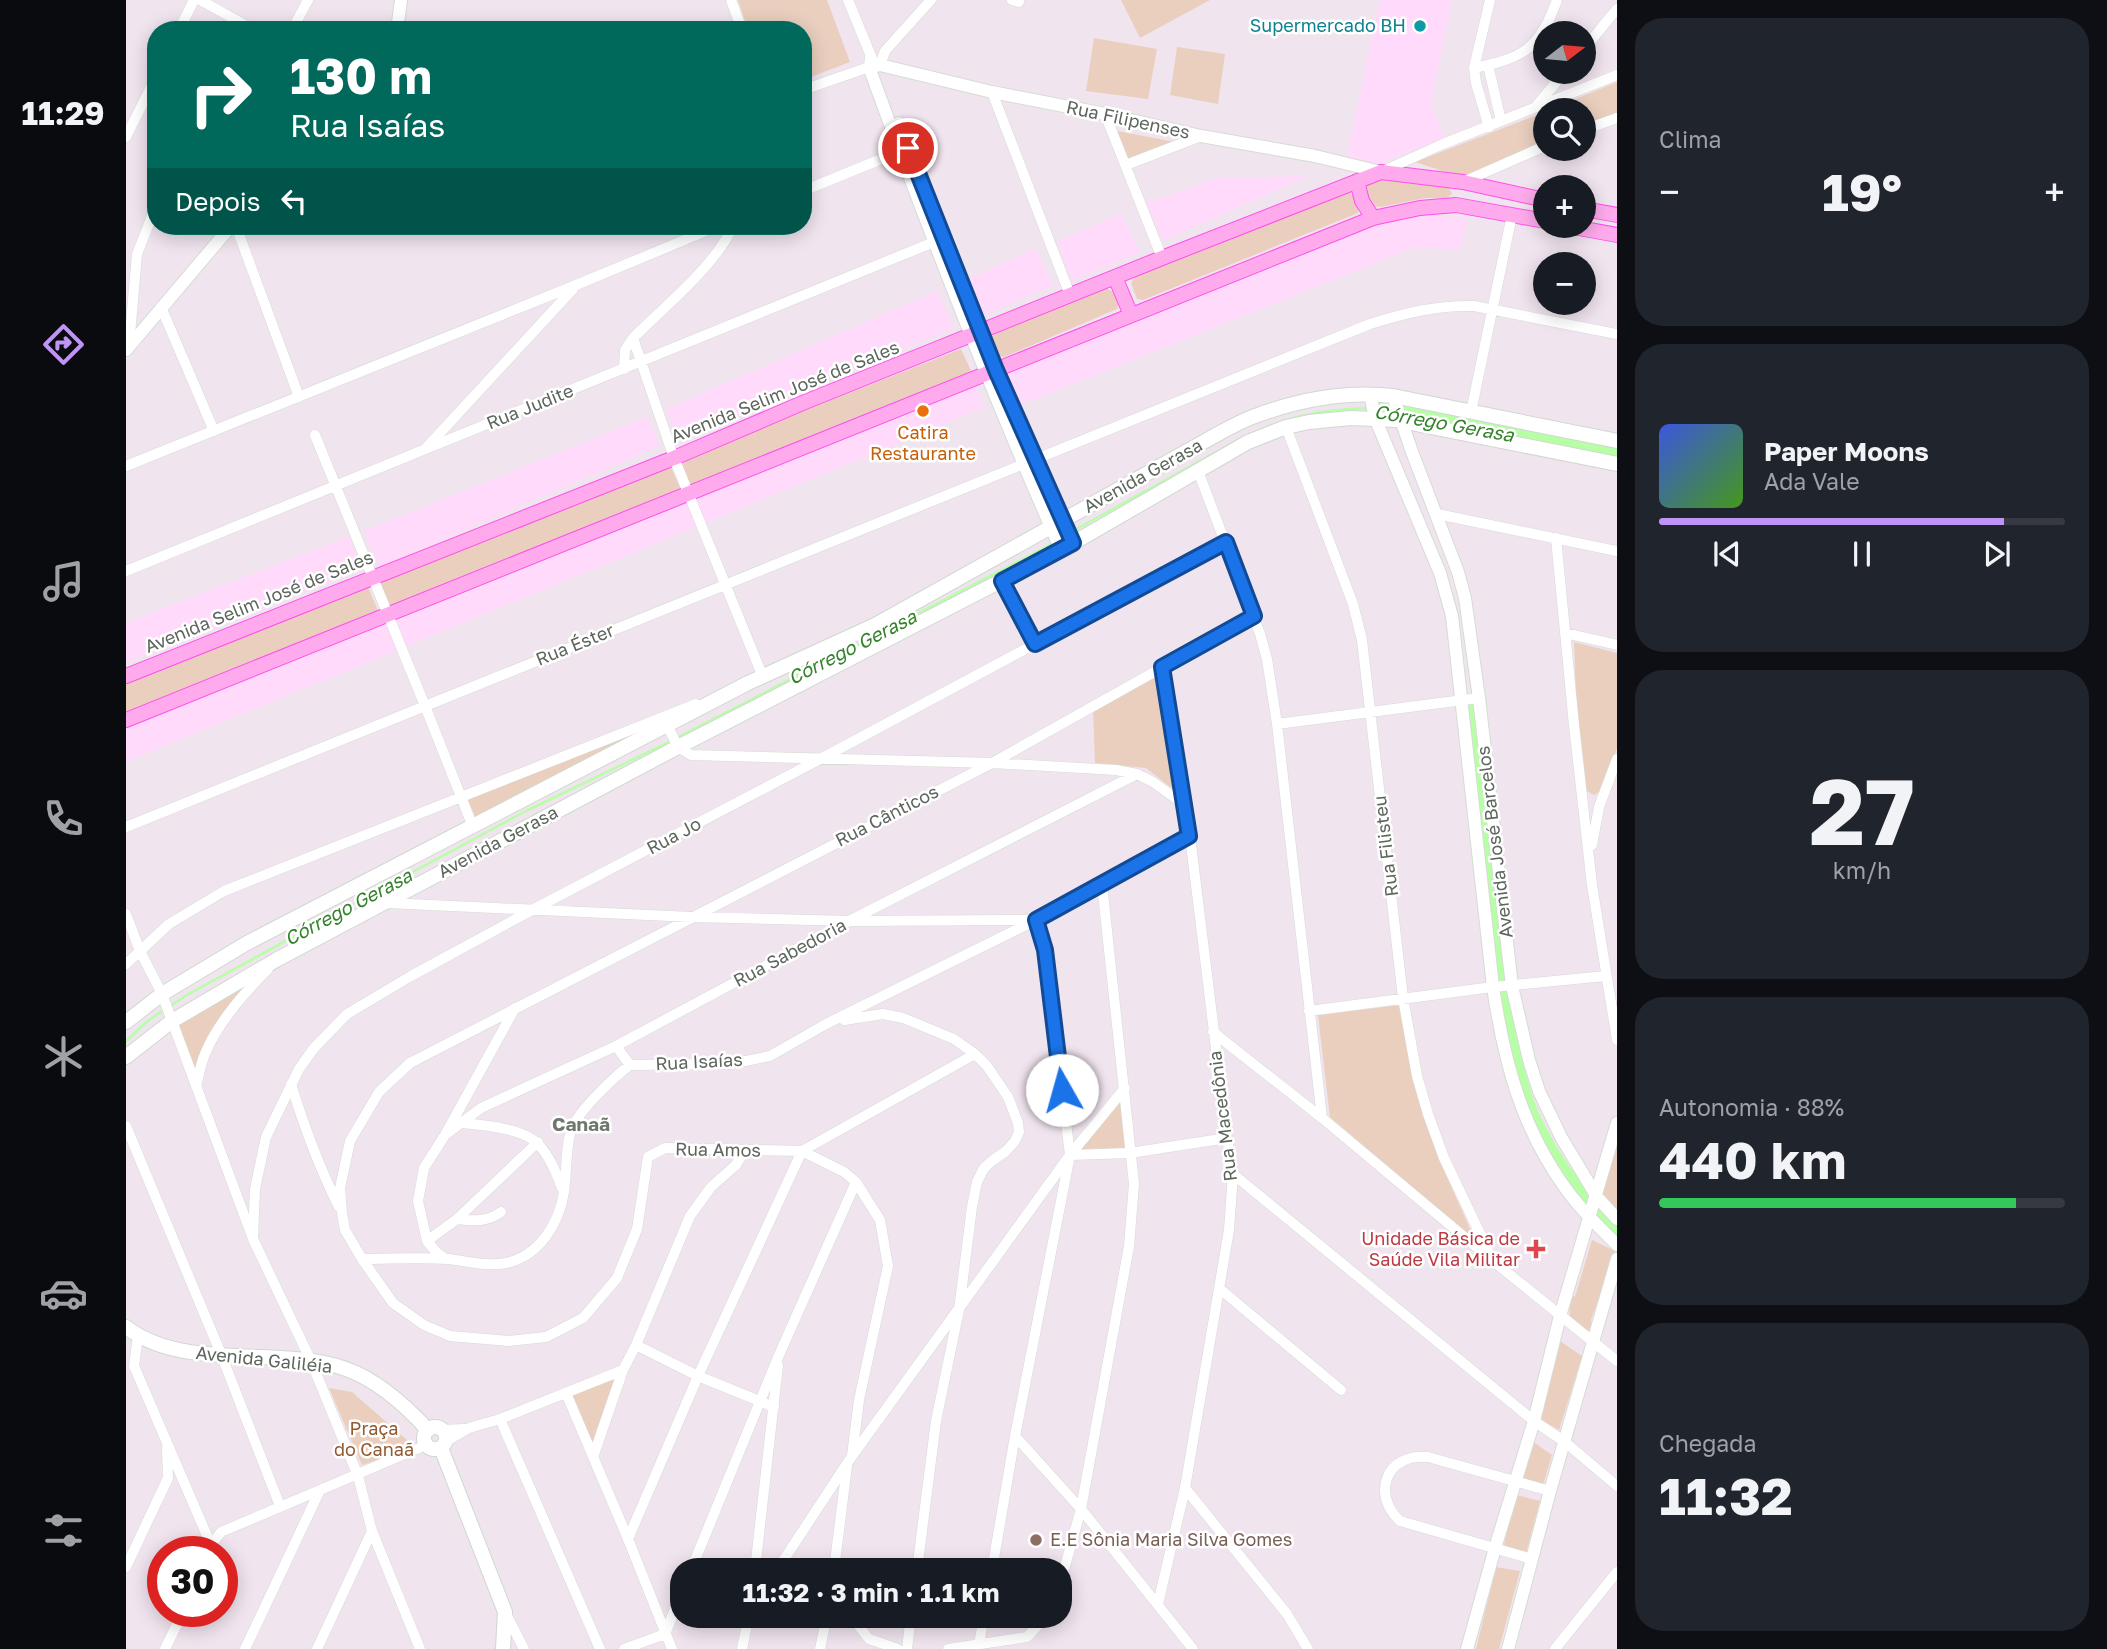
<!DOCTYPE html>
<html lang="pt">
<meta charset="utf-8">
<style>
:root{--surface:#171b24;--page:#20242c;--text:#f1f3f6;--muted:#9ea1a6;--line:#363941;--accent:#c094f7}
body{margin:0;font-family:"Golos Text",sans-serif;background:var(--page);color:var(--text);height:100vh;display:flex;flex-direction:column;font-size:26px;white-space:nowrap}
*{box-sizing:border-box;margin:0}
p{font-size:23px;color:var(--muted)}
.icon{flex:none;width:38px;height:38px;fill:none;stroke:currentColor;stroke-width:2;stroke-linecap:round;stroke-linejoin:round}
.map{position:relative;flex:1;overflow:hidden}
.sheet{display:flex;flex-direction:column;gap:18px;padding:18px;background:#0d0f14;width:490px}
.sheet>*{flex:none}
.hud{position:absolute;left:21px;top:21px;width:665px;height:214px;border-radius:28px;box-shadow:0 4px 18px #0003;background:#00695c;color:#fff;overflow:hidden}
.needle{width:46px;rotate:74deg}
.fabs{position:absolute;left:1407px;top:21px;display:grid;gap:14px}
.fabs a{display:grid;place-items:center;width:63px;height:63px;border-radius:50%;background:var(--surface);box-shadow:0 4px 18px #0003;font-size:35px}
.speed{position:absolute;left:21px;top:1536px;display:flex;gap:14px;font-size:35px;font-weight:700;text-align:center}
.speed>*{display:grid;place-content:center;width:91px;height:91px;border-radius:50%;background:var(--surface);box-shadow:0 4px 18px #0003;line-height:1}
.speed .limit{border:10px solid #d22;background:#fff;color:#111}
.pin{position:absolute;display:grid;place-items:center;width:60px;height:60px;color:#fff;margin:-30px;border:4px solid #fff;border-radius:50%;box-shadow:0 2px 7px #0007}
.me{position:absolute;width:77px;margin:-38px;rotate:353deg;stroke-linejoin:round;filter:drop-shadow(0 0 5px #0008)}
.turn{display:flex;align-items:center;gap:24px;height:147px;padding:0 28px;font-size:32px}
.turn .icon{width:91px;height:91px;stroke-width:2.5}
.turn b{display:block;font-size:49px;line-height:60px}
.then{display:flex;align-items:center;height:66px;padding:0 28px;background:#0003;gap:14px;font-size:26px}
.big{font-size:52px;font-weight:700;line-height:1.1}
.sheet .card{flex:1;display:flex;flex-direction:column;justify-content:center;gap:10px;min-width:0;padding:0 24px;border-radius:28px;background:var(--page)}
.sheet .dial{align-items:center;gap:0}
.dial b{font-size:91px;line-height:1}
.song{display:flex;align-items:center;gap:21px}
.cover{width:84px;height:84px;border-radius:10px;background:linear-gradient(135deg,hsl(230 70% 55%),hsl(100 70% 35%))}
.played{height:7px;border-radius:4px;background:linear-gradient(90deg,var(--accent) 85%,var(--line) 85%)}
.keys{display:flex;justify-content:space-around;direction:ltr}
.heat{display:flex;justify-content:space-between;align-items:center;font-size:38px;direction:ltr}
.charge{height:10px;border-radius:5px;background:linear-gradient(90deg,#34c759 88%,var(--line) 0)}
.trip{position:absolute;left:544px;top:1558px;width:402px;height:70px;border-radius:28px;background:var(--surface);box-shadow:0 4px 18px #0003;font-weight:700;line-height:70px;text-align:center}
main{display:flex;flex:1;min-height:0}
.tab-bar{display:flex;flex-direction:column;width:126px;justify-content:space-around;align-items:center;background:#090b0e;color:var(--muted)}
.tab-bar .icon{width:49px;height:49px}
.tab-bar .selected{color:var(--accent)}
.tab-bar b{font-size:32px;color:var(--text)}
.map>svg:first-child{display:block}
.commercial{fill:#ffdafa}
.green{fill:#eacfbf}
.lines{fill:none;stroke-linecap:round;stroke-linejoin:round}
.stream{stroke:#b6ffa5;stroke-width:2.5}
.river{stroke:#b6ffa5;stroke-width:16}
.minor-casing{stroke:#d5dcd5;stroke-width:11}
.tertiary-casing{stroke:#d5dcd5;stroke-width:14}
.secondary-casing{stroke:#cfd9cf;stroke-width:16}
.primary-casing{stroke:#fe4fec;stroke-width:16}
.minor{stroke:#fff;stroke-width:10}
.tertiary{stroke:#fff;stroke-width:12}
.secondary{stroke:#fff;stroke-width:14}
.primary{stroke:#ffaaec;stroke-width:14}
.route-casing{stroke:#114b97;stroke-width:18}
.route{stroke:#1a73e8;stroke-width:12}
.culture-dot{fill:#0f9aa8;stroke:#fff;stroke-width:2.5}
.food-dot{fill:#e8710a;stroke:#fff;stroke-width:2.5}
.health-dot{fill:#e0444e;stroke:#fff;stroke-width:2.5}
.education-dot{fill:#8d6e63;stroke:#fff;stroke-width:2.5}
.labels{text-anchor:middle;stroke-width:5;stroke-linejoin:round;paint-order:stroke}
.culture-label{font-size:18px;fill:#0d838f;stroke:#fff;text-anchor:end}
.street-label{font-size:18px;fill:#5d665c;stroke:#fff}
.food-label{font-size:18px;fill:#c56008;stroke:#fff}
.health-label{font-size:18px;fill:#be3a42;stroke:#fff;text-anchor:end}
.park-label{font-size:18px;fill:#915a30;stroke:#fff}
.education-label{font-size:18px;fill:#785e54;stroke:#fff;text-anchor:start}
.water-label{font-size:19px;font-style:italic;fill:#34822b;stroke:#fff}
.neighbourhood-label{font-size:19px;font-weight:bold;fill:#6e786d;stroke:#fff}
</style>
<main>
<nav class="tab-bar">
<b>11:29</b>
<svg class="icon selected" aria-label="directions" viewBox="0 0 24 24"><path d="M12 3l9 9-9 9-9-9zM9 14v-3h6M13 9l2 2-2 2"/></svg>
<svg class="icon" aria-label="music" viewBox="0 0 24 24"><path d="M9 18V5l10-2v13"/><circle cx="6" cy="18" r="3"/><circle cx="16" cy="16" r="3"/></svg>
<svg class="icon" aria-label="phone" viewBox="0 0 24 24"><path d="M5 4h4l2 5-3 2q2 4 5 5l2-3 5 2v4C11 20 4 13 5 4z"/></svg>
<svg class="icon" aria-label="climate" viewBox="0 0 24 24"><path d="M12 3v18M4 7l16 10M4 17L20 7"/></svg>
<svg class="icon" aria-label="car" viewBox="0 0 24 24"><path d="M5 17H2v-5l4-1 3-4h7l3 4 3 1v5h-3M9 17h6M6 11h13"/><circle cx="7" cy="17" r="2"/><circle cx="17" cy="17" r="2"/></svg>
<svg class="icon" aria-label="filters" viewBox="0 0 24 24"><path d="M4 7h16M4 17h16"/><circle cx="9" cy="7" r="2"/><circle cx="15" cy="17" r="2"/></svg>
</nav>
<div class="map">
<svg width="1491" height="1649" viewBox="0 0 1491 1649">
<rect width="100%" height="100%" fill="#f0e4ee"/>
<path class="commercial" d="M1254,0H1326L1305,104L1319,138L1249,165L1220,160Z
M1183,176L1037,241L1020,203L1091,178Z
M995,213L1014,252L946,281L931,242Z
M1288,216L1342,217L1334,250L1290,247L894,405L879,372L1241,227Z
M910,248L927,286L858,315L842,279Z
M811,291L828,328L552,440L540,409Z
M849,384L858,408L0,762V728Z
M521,417L533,446L253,567L238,531Z
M223,536L236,570L0,662V623Z"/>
<path class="green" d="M612,0H701L724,62L677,80V30H622Z
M995,0H1084L1014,38Z
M968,38L1031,49L1022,99L960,91Z
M1051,47L1099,54L1092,104L1044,95Z
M1491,82V115L1458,127V110H1439L1438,104Z
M1419,112V140L1338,178L1289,162Z
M980,129L1055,143L995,164Z
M1259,178L1323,187L1326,194L1320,198H1300L1255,207L1246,206L1237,189L1241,183Z
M1220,190C1229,195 1233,203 1232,213L1017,300L1011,299L1005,283L1009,277Z
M980,288C990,292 994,299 991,309L878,357L873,356L865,338L868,333Z
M835,349L846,373L565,488L553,460Z
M544,465L556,492L266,609L252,581Z
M242,587L253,613L0,715V682Z
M1448,642L1491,653V748L1476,790L1468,795L1459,790L1451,724Z
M1033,673L1052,793L1020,768L969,763L967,710Z
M573,705L351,820L341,799Z
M131,974C100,1006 79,1030 68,1075L50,1023Z
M1274,1005L1288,1084L1312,1157L1349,1240L1204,1117L1192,1015Z
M997,1095L1002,1150L949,1152Z
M1491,1138V1210L1474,1194Z
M1466,1240L1489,1251L1465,1320L1466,1335L1444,1316L1443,1294L1449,1297Z
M1434,1341L1456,1356L1433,1430L1412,1418Z
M493,1375L467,1450L443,1394Z
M203,1388L226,1392L289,1447L236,1465Z
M1406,1441L1426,1455L1417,1485L1395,1480Z
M1390,1495L1414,1501L1400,1553L1377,1549Z
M1370,1567L1394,1571L1373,1649H1350Z"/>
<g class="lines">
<path class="stream" d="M1134,430C1170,414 1205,409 1244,408
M947,531L1112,440
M0,1041L23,1020L61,995L218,909L400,811L537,745L926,544"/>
<path class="river" d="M1247,408L1491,455
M1342,705C1351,777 1359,849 1367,922C1374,984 1381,1051 1403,1110C1419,1149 1459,1207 1491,1235"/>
<defs>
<path id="minor" d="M74,0L128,30
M605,0L616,30
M722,0L747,61
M886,0L893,2
M53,30L68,0
M166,30L182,0
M1458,49L1491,9
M754,65L759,51L805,0
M1362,65L1375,121
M1348,68C1398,58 1413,49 1431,0
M677,90L743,67L744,57
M866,92L944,295
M1411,105L1439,72
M979,114L1036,258
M1363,127L1350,83L1348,68L1364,0
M1458,130L1491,118
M0,137L30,77
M1000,165L1075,136
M1255,172L1317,144L1491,75
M1337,182L1419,146
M677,191L780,149
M110,226L173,397
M35,307L88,431
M507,338L548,458L637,677
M3,346L11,254L30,206
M498,369L499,350L507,338C538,307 590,265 607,226
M1345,412L1386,215
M1160,427L1227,604L1236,640L1277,998L1291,1076L1302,1114L1318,1158L1367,1261
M189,435L299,706L347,827
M301,447L447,289
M0,466L450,285L592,226
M1072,471L1134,634L1141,659L1151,724L1196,1118
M1311,514L1491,551
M1430,538L1448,725L1466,885L1491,1040
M0,571L813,240
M876,581L909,644
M1439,633L1491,645
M1151,724L1353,698
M541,725L552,747L565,755L866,763L990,770L1011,774L1027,782L1059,805
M0,827L1244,324C1279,313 1311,305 1348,306L1491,334
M1466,845L1473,807L1491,759
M262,903L565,917L723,921L910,920L919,950L944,1155L889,1436L866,1570
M0,914L14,951L36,994L127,1239L185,1361L232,1476L246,1531L294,1649
M0,964L43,924L98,891L570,704
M1183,1011L1367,987L1479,976
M718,1020L757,1014L777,1018L828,1039L849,1054L861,1066L882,1097L892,1123L893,1132L889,1141L879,1152L867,1160L858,1168L851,1182L846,1207L833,1310L810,1421L791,1570
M1087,1032L1196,1118L1367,1261L1491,1361
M490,1046L504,1065
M165,1084C178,1126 193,1167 213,1207
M70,1086C73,1075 75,1063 79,1054C92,1022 118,993 142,969
M335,1123C356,1125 398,1128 413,1145C424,1157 430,1173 436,1188
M0,1126L95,1354L154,1506
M319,1135L355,1108L490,1046L723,921L1011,774
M676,1151L849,1054
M944,1155L1004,1153L1101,1138
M1107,1174L1408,1421L1439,1442L1491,1486
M331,1219C349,1221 361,1222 375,1212
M127,1239L129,1189L140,1137L173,1069L188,1048L221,1014L285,976L408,909L698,757L1099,542
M301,1241L331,1219L412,1142
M236,1259C264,1259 293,1257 322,1259C341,1261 361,1267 380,1263C413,1256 433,1224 438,1192C441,1174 439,1139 448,1124C457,1107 488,1077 504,1065L605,1064L644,1056L700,1024L910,920L1064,836
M320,1259L311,1253L301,1241L292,1201L298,1168L319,1135L389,1008
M1094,1289L1215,1390
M12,1336L8,1366L85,1545
M510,1345L572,1376L648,1407
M440,1393L502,1539L546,1649
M374,1419L474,1649
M315,1430L339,1429
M889,1436L955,1509L1067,1649
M319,1442L343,1428L374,1419L497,1370
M726,1456L733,1400L762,1266L754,1220L730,1182L718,1172L676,1151L539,1148L522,1157L511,1229L491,1278L457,1318L420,1337L383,1341L324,1336L298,1325L267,1303L236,1259L219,1230L216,1213L214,1188L224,1141L253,1092L284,1063L866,763L1128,616
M467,1457L497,1370L510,1345L564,1216L585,1187L610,1165L618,1151
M1059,1488L1161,1614L1182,1649
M502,1539L572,1376L676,1151
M82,1552L85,1545L95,1532L300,1445
M1406,1559L1274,1521C1245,1494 1260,1453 1302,1457L1424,1491
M0,1567L42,1478L41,1448
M565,1570L653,1355L730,1182
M629,1570L652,1365
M651,1570L726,1456L944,1155L999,1088
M708,1570L721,1466
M934,1584L955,1509L1003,1246L1008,1184L976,884
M1032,1604L1059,1488L1103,1230L1107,1174L1101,1138L1064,836L1036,667
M379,1612L398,1649
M724,1615L743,1639L772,1649
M853,1645L858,1615
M39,1649L57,1612
M119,1649L194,1490
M191,1649L246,1531
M498,1649L539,1634L556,1592
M616,1649L623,1615
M694,1649L701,1615
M781,1649L785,1615
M822,1649L901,1637L922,1615
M1429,1649L1491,1572"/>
<path id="tertiary" d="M271,30L275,0
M773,123L870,370L947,543
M0,350L105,226
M1244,394L1249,418L1314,573L1326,616L1367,987C1378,1061 1395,1127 1440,1189C1454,1209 1473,1227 1491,1245
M1267,396L1286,452L1332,572L1339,598L1353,698L1386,986L1403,1060L1413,1091L1435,1137L1471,1197L1491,1219
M935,550C865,392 802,229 743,67L754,65L866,92L979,114L1075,136L1189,156L1255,172
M1341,1649L1369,1548L1408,1421L1434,1316L1491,1123
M1382,1649L1424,1491L1491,1259"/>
<path id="secondary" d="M0,1022L36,994L121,943L622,683L749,625L1081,440C1096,432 1112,422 1129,416C1172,400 1221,391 1267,396L1491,441
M0,1057L46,1021L150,960L552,747L935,550L1122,442L1160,427L1183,422L1225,418L1270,420L1491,464
M0,1327C58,1372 153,1345 220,1369C251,1380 280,1406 302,1430
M298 1438a11 11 0 1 1 22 0a11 11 0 1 1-22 0Z
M315,1448L379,1612L377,1649"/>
<path id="primary" d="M1231,181L1236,201L1247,218
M1458,209L1491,215
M1442,226L1491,235
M989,277L1005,315
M0,676L548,458L679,402L1036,258L1255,172L1337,182L1419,200
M0,720L1247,218L1294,208L1330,205L1419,221"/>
</defs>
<use href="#minor" class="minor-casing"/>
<use href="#tertiary" class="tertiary-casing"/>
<use href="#secondary" class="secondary-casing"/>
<use href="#primary" class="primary-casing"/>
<use href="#minor" class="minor"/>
<use href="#tertiary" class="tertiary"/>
<use href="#secondary" class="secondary"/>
<use href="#primary" class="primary"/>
</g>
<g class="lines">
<defs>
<path id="route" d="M782,148L870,370L947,543L876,581L909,644L1100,542L1128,616L1036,667L1063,836L910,920L919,950L936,1090"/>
</defs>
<use href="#route" class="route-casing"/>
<use href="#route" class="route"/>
</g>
<circle class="culture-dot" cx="1294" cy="26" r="7"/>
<circle class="food-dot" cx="797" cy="411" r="7"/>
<path class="health-dot" d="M1406.5 1238.5h7v7h7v7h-7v7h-7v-7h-7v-7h7z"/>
<circle class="education-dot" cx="910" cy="1540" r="7"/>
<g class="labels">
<g class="culture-label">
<text x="1280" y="32">Supermercado BH</text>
</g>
<g class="street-label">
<text transform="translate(1002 120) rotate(12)" y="6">Rua Filipenses</text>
<text transform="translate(659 392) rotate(-22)" y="6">Avenida Selim José de Sales</text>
<text transform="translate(404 407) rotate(-22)" y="6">Rua Judite</text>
<text transform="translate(1017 476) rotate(-29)" y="6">Avenida Gerasa</text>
<text transform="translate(133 602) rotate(-22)" y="6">Avenida Selim José de Sales</text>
<text transform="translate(449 645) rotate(-22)" y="6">Rua Éster</text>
<text transform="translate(761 816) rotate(-27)" y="6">Rua Cânticos</text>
<text transform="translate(548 836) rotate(-28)" y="6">Rua Jo</text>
<text transform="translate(372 842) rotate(-28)" y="6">Avenida Gerasa</text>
<text transform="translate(1369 842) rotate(-97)" y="6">Avenida José Barcelos</text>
<text transform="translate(1260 846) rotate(-97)" y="6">Rua Filisteu</text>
<text transform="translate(664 953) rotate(-28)" y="6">Rua Sabedoria</text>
<text transform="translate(573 1062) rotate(-3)" y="6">Rua Isaías</text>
<text transform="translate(1097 1116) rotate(-97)" y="6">Rua Macedônia</text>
<text transform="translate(592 1150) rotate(1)" y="6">Rua Amos</text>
<text transform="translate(138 1360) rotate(6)" y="6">Avenida Galiléia</text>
</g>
<g class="food-label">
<text x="797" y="439">Catira<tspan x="797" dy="21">Restaurante</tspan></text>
</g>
<g class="health-label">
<text x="1394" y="1245">Unidade Básica de<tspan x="1394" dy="21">Saúde Vila Militar</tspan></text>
</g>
<g class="park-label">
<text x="248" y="1435">Praça<tspan x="248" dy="21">do Canaã</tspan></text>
</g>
<g class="education-label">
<text x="924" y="1546">E.E Sônia Maria Silva Gomes</text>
</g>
<g class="water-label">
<text transform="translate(1318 423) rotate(10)" y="7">Córrego Gerasa</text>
<text transform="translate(726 647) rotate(-27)" y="7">Córrego Gerasa</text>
<text transform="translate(222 907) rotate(-28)" y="7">Córrego Gerasa</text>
</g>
<g class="neighbourhood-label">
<text x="455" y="1131">Canaã</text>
</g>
</g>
</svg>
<div class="fabs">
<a><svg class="needle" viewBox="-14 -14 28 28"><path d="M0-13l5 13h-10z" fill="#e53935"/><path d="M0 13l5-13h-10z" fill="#9ea1a6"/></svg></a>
<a><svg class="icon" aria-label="search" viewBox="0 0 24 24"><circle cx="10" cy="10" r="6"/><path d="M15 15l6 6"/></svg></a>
<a>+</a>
<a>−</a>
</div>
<div class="speed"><div class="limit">30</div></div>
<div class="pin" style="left:782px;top:148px;background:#d93025"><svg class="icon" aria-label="arrive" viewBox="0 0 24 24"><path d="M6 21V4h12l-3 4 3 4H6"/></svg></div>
<svg class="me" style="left:936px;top:1090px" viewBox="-20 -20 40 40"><circle r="19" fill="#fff"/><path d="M0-13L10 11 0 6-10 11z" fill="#1a73e8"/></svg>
<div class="trip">11:32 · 3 min · 1.1 km</div>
<div class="hud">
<div class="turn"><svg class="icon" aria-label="right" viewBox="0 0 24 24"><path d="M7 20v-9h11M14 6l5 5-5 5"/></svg><div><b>130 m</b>Rua Isaías</div></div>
<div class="then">Depois<svg class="icon" aria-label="left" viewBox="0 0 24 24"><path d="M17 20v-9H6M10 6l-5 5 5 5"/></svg></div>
</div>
</div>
<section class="sheet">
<div class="card"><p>Clima</p>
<div class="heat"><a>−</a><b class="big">19°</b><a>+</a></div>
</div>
<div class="card">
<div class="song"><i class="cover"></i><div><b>Paper Moons</b><p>Ada Vale</p></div></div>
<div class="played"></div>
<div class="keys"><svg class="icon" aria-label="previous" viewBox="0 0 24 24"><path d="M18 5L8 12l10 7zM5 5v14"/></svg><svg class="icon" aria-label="pause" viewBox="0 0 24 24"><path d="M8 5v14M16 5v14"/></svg><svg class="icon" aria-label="next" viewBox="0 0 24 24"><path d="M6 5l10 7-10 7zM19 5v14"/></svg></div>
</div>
<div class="card dial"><b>27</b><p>km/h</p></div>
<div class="card"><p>Autonomia · 88%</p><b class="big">440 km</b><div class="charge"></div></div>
<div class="card"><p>Chegada</p><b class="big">11:32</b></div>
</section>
</main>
